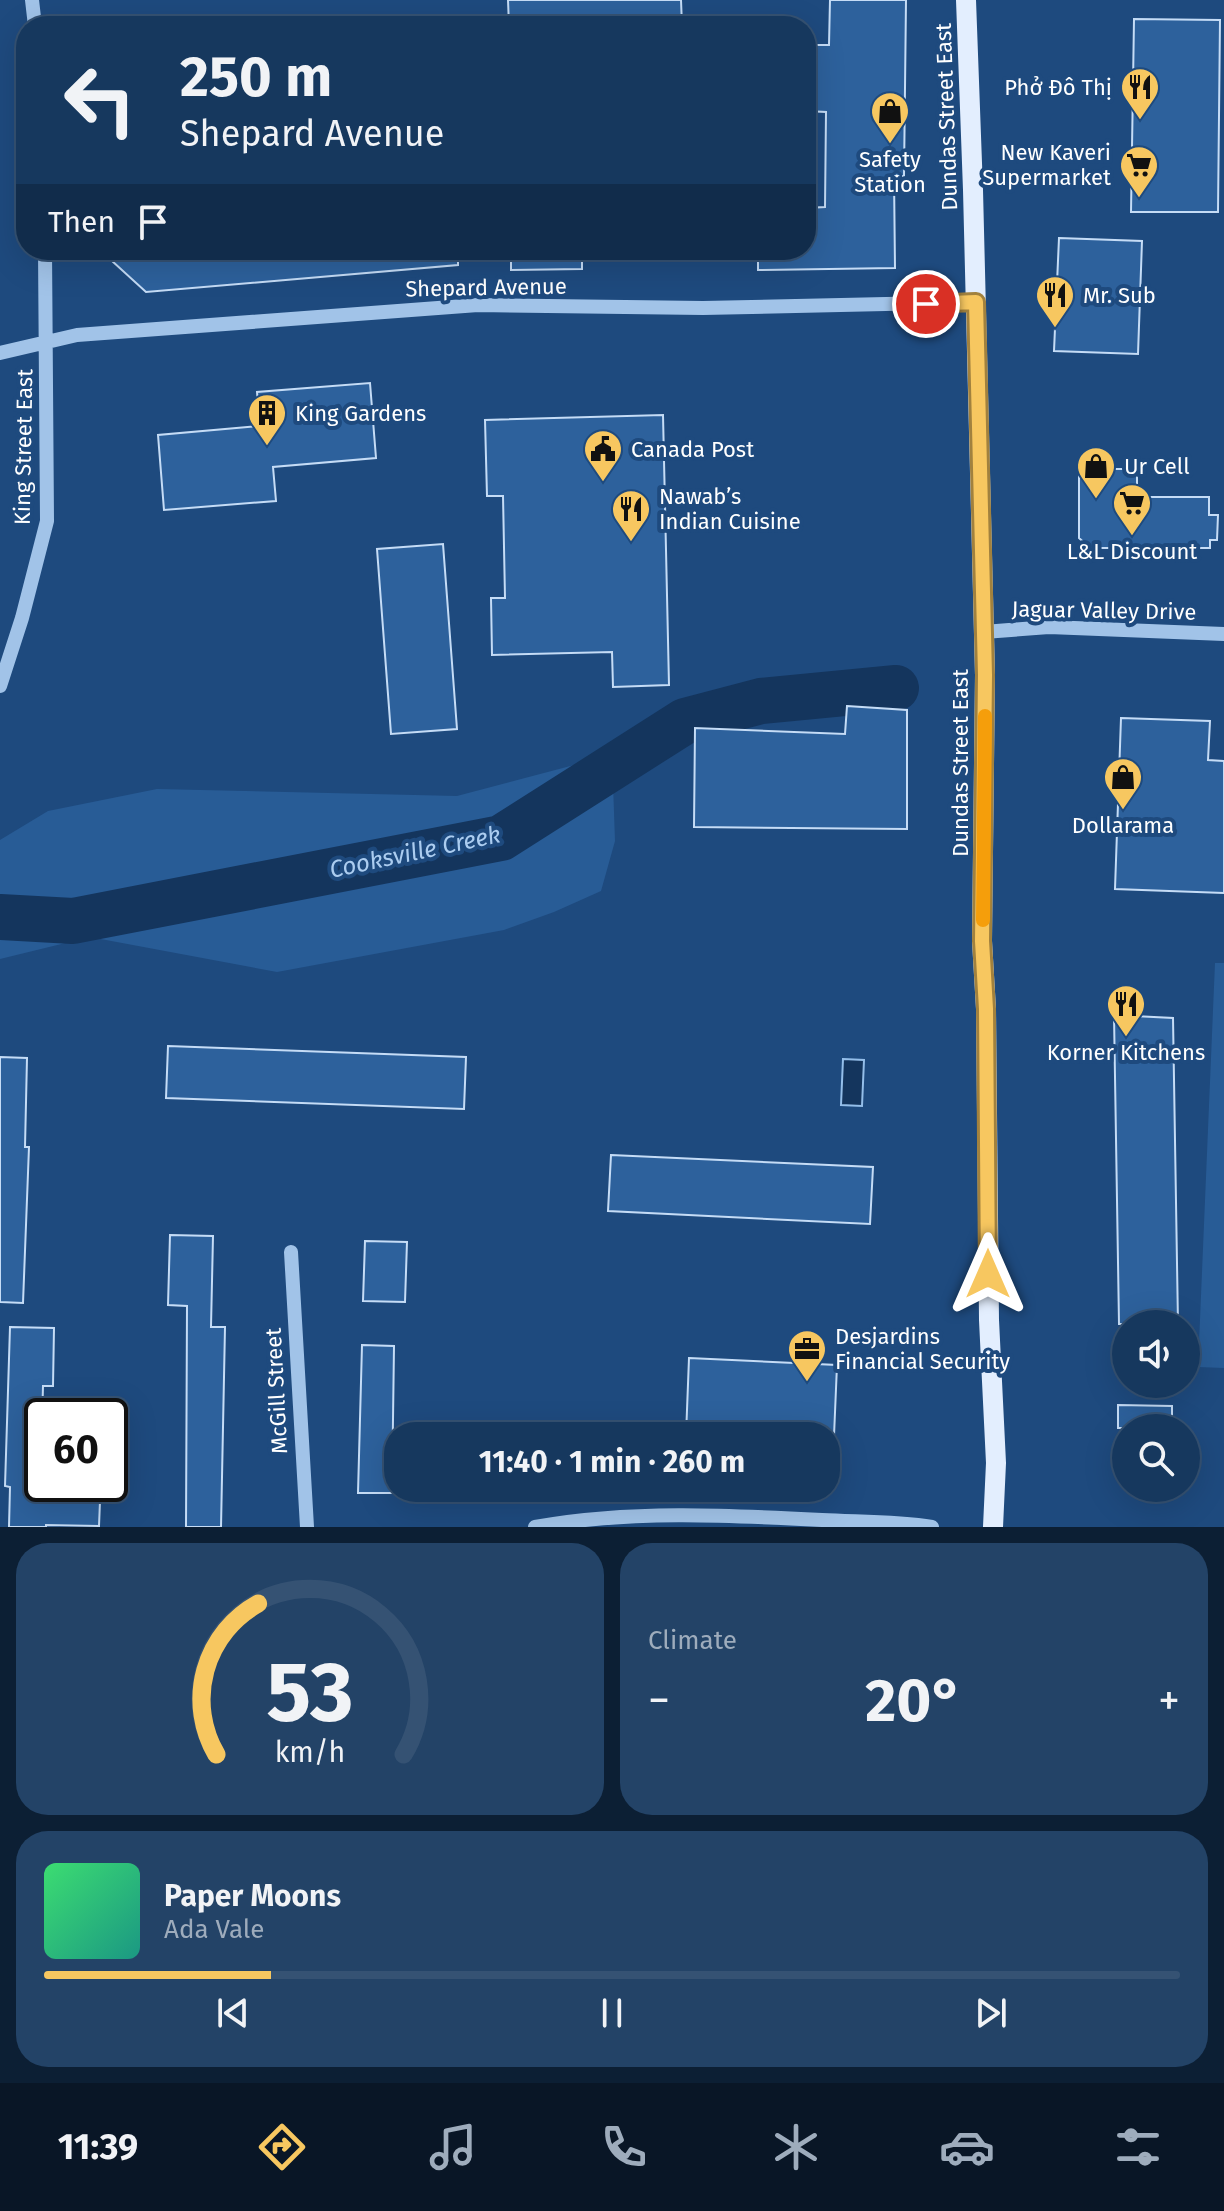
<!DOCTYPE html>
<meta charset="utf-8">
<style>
:root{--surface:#16385e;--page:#234367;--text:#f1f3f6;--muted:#9eacbc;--line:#355273;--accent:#f7c760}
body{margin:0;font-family:"Fira Sans",sans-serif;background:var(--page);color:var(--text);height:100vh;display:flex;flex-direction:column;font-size:30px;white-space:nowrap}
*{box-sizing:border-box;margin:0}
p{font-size:26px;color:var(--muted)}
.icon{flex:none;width:44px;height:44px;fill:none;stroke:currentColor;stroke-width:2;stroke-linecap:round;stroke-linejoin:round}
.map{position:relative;height:1527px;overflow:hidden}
.details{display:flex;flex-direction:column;gap:16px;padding:16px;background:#0c1f34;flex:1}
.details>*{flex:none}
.top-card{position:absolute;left:16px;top:16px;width:800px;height:244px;border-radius:32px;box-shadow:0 8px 32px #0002,0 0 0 2px var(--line);background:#16385e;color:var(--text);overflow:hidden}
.buttons{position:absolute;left:1112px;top:1310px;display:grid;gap:16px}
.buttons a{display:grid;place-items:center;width:88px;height:88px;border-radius:50%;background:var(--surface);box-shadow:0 8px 32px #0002,0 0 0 2px var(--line);font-size:40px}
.speed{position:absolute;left:24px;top:1398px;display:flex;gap:16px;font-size:40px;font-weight:700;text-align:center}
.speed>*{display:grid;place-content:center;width:104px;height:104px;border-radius:50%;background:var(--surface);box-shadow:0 8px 32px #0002,0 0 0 2px var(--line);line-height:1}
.speed .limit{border:4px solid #111;border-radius:12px;background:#fff;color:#111}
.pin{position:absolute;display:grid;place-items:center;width:68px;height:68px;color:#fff;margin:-34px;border:4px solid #fff;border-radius:50%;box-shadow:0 2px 8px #0007}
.me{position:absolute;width:88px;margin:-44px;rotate:0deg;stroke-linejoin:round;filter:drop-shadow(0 0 6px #0008)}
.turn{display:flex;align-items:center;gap:28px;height:168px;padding:0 32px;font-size:36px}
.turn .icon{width:104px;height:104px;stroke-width:2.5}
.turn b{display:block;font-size:56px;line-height:68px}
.then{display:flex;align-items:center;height:76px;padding:0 32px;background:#0003;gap:16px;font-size:30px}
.big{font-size:60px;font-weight:700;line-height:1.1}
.details .widget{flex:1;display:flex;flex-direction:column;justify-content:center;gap:12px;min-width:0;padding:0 28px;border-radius:32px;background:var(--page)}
.details .dial{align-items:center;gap:0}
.dial svg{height:208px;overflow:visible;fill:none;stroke:var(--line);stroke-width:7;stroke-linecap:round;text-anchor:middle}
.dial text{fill:var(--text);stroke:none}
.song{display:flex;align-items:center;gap:24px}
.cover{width:96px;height:96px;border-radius:12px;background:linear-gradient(135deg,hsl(140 70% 55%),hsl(170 70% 35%))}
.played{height:8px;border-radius:4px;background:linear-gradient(90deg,var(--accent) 20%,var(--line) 20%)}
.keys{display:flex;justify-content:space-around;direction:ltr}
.heat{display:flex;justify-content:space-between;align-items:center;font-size:44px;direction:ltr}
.details .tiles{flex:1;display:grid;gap:16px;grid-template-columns:1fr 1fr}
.widget:last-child{grid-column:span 2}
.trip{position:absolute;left:384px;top:1422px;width:456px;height:80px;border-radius:32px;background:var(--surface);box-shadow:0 8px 32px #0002,0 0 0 2px var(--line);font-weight:700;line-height:80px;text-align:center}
.tab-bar{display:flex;height:128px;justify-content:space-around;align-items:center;background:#091626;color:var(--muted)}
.tab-bar .icon{width:56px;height:56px}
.tab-bar .on{color:var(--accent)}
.tab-bar b{font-size:36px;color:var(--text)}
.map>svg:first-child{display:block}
.green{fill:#285c96}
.water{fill:#14355d;stroke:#94bee9;stroke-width:2}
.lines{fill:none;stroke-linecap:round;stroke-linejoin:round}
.river{stroke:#14355d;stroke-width:46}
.building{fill:#2d619c;stroke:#c5dcf6;stroke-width:2}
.minor{stroke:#a1c3e8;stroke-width:14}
.major{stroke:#e3eefe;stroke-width:20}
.route-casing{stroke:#a1813e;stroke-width:20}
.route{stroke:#f7c760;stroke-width:14}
.slow{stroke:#f59e0b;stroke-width:14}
.labels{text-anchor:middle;stroke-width:8;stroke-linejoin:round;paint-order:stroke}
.poi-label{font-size:22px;fill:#fff;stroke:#1e4a7e;text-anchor:start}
.street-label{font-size:22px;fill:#fff;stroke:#1e4a7e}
.water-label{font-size:24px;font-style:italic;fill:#accdf0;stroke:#1e4a7e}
</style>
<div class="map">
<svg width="1224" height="1527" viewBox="0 0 1224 1527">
<rect width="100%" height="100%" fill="#1e4a7e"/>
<path class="green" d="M612,755L615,841L601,891L554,912L504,930L277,972L90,937L0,959V840L48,811L157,789L457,796Z
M1215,963H1224V1368L1198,1367Z"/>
<path class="water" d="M843,1059L864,1060L862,1106L841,1105Z"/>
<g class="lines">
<path class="river" d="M0,917L73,921L501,838L685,721L761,701L896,688"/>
</g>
<path class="building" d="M508,0H681L682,26H509Z
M830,0H906L904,176H894L895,268L758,270V250H806V208L825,207L826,112L806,111V45H829Z
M1134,19L1220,20L1218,212H1131Z
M1059,238L1142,241L1138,354L1054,351Z
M100,250H458V265L146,292Z
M511,250H582V269L511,270Z
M370,383L376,458L273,467L276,501L164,510L158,435L260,426L257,392Z
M663,415L669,685L613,687L612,652L492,655L491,598H505L503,496H487L485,420Z
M1079,469H1137V497H1209V515H1218L1217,540H1210V548H1090L1079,538Z
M443,544L457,729L391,734L377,549Z
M847,706L907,710V829L694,827L695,728L845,734Z
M1121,718L1210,721L1208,760L1224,761V893L1115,889Z
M1114,1015L1173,1018L1178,1324H1119Z
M168,1046L466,1057L464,1109L166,1098Z
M0,1057L27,1058L25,1147H29L23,1303L0,1302Z
M611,1155L873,1167L870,1224L608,1211Z
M170,1235L213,1236L211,1327H225L221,1527H186L187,1306L168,1305Z
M365,1241L407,1242L405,1302L363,1301Z
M10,1327L54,1328L53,1386H43L40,1500L100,1501L99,1526L46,1525V1527H9L10,1487L5,1486Z
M362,1345L394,1346L392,1493H358Z
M689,1358L837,1365L834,1436H686Z
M1118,1405L1172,1406V1428H1118Z"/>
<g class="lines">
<path class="minor" d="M32,0L35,26
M0,353L77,335L478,305L703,308L976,302
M984,632L1049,627L1224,634
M0,686L22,618L47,521L45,250
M291,1252L307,1527
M535,1527C630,1510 726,1515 822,1520C858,1522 896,1521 932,1527"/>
<path class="major" d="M966,0L973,190L985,675L982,941L986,1009L989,1320L996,1463L993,1527"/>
</g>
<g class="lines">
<defs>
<path id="route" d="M926,304L976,302L985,675L982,941L986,1009L988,1274"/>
</defs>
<use href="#route" class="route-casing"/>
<use href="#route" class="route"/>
<path class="slow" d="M983,920L985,716"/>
</g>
<defs>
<symbol id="restaurant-pin" viewBox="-11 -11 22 30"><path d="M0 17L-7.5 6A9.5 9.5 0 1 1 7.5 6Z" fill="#f7c760" stroke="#1e4a7e"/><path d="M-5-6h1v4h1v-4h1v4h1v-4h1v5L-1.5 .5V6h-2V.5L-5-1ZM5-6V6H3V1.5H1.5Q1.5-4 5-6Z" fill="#111"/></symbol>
<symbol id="shop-pin" viewBox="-11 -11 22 30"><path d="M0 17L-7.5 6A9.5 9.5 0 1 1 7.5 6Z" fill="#f7c760" stroke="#1e4a7e"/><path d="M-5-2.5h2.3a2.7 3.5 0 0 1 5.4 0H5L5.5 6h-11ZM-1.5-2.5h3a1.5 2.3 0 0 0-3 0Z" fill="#111"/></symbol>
<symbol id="supermarket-pin" viewBox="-11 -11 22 30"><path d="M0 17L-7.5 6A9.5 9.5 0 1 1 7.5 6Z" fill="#f7c760" stroke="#1e4a7e"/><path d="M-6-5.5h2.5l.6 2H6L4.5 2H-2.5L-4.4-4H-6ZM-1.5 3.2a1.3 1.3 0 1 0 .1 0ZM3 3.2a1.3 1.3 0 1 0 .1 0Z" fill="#111"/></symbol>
<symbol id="building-pin" viewBox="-11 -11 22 30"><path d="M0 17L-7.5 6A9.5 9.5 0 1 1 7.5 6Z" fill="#f7c760" stroke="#1e4a7e"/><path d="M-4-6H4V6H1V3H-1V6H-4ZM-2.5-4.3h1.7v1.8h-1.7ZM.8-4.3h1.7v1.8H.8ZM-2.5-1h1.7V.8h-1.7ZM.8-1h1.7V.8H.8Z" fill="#111"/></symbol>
<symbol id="civic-pin" viewBox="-11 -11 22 30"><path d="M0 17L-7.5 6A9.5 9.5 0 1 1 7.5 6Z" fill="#f7c760" stroke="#1e4a7e"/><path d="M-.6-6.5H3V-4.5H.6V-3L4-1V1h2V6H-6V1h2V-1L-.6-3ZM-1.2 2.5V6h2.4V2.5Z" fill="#111"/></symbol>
<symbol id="office-pin" viewBox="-11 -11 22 30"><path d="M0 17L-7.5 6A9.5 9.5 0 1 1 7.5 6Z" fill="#f7c760" stroke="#1e4a7e"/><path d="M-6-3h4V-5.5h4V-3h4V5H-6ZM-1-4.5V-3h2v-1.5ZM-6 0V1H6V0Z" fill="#111"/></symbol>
</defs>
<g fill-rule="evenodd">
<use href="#restaurant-pin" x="1118" y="65" width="44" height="60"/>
<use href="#shop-pin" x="868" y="89" width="44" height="60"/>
<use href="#supermarket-pin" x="1117" y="143" width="44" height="60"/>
<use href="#restaurant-pin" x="1033" y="273" width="44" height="60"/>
<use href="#building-pin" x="245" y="391" width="44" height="60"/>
<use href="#civic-pin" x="581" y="427" width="44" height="60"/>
<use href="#shop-pin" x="1074" y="444" width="44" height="60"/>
<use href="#supermarket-pin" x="1110" y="481" width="44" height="60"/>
<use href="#restaurant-pin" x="609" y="487" width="44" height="60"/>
<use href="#shop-pin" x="1101" y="755" width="44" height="60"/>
<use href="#restaurant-pin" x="1104" y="982" width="44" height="60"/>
<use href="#office-pin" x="785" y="1327" width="44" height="60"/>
</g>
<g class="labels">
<g class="poi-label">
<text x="1112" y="95" text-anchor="end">Phở Đô Thị</text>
<text x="1111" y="160" text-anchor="end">New Kaveri<tspan x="1111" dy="25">Supermarket</tspan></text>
<text x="890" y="167" text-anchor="middle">Safety<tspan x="890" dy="25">Station</tspan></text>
<text x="1083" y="303">Mr. Sub</text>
<text x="295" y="421">King Gardens</text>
<text x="631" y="457">Canada Post</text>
<text x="1124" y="474">Ur Cell</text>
<text x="659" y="504">Nawab’s<tspan x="659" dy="25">Indian Cuisine</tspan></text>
<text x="1132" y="559" text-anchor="middle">L&amp;L Discount</text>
<text x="1123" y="833" text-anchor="middle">Dollarama</text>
<text x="1126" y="1060" text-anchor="middle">Korner Kitchens</text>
<text x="835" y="1344">Desjardins<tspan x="835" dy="25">Financial Security</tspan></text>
</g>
<g class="street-label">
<text transform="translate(946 117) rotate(-92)" y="8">Dundas Street East</text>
<text transform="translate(486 287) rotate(-1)" y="8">Shepard Avenue</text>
<text transform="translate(23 447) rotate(-89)" y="8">King Street East</text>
<text transform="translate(1104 610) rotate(1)" y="8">Jaguar Valley Drive</text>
<text transform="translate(960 763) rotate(-90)" y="8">Dundas Street East</text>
<text transform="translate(276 1391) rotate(-93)" y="8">McGill Street</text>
</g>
<g class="water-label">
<text transform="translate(415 852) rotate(-12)" y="8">Cooksville Creek</text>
</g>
</g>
</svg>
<div class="buttons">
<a><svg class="icon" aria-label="sound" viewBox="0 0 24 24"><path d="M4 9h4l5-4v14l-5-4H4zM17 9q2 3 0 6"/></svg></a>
<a><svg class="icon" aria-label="search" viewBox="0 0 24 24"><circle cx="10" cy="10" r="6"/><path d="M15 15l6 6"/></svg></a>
</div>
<div class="speed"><div class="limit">60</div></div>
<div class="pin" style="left:926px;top:304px;background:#d93025"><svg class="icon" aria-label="arrive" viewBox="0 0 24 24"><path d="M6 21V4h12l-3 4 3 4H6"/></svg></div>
<svg class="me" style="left:988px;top:1274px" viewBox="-20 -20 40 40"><path d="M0-17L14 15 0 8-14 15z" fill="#f7c760" stroke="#fff" stroke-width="4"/></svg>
<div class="trip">11:40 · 1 min · 260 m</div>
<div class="top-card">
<div class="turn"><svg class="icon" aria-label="left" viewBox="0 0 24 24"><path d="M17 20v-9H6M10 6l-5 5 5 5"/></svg><div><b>250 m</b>Shepard Avenue</div></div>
<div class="then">Then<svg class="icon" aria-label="arrive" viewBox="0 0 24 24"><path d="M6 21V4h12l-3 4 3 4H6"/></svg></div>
</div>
</div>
<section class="details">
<div class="tiles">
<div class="widget dial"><svg viewBox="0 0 100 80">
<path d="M14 69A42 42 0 1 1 86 69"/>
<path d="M14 69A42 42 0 0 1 30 11" stroke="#f7c760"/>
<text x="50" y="56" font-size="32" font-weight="700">53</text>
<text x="50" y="72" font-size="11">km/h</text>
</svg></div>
<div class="widget"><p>Climate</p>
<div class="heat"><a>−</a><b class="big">20°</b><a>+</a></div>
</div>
<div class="widget">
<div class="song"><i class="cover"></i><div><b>Paper Moons</b><p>Ada Vale</p></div></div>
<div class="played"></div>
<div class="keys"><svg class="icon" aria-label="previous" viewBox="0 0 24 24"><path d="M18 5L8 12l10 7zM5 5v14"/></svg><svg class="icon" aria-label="pause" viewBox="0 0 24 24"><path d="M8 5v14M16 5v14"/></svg><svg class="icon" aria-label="next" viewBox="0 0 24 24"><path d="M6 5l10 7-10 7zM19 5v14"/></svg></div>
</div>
</div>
</section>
<nav class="tab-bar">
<b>11:39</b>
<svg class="icon on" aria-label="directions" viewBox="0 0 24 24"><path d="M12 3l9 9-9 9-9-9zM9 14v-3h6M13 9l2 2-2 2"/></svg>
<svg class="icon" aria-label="music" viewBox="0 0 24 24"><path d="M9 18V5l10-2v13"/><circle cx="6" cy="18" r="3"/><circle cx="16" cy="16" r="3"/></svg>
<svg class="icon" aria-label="phone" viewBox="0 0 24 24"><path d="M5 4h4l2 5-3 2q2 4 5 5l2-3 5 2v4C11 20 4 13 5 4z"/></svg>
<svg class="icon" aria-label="climate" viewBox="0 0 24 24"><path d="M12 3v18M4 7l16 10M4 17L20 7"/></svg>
<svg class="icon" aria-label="car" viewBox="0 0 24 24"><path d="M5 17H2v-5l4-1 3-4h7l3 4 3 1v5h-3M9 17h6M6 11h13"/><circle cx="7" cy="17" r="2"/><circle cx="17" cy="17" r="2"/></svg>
<svg class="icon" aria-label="filters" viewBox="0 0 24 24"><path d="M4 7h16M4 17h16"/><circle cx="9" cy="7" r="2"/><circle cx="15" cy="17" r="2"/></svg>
</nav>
